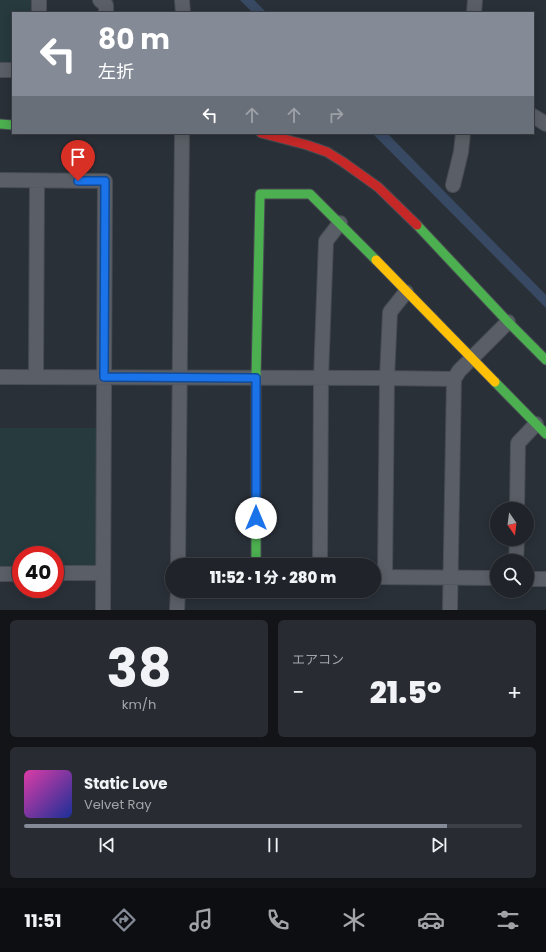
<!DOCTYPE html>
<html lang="ja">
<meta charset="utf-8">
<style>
:root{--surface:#20242a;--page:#282c32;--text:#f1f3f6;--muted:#a2a4a8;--line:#3d4147;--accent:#848b96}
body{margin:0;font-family:Poppins,"Noto Sans JP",sans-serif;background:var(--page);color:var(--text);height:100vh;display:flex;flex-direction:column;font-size:15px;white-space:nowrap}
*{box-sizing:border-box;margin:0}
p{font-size:13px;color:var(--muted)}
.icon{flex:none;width:22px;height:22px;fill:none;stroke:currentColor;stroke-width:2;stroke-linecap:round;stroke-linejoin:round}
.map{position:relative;height:610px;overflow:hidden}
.details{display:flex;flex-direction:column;gap:10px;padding:10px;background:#121417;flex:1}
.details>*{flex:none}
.hud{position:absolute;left:12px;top:12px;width:522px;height:122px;border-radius:0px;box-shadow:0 2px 10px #0003,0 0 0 1px var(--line);background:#848b96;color:#fff;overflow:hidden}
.needle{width:26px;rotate:166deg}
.controls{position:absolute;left:490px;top:502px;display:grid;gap:8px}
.controls a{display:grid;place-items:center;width:44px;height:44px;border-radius:50%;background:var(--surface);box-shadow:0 2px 10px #0003,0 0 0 1px var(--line);font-size:20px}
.speed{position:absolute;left:12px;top:546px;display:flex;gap:8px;font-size:20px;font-weight:700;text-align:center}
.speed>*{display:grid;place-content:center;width:52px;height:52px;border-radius:50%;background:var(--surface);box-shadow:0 2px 10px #0003,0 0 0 1px var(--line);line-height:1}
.speed .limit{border:6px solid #d22;background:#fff;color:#111}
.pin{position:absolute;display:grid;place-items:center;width:34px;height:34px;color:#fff;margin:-41px -17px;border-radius:50% 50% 50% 0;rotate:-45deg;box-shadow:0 0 4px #0007}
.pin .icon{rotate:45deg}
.me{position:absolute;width:44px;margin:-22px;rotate:0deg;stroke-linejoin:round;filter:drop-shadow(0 0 3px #0008)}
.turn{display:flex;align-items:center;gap:14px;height:84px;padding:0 20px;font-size:18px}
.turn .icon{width:52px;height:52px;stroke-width:2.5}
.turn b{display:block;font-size:28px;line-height:34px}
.lanes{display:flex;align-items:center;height:38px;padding:0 20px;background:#0003;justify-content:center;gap:20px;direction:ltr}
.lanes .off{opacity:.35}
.big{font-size:30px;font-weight:800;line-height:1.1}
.details .tile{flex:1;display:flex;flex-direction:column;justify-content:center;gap:6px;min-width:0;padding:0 14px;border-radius:6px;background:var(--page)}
.details .dial{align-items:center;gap:0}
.dial b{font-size:52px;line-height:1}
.song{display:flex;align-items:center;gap:12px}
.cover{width:48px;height:48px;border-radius:6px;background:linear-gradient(135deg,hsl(320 70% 55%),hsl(230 70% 35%))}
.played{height:4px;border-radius:2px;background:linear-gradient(90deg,var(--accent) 85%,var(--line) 85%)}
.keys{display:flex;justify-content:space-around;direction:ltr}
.heat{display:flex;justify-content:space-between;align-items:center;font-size:22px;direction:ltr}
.details .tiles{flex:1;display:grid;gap:10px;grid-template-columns:1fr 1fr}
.tile:last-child{grid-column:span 2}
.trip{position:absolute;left:165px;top:558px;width:216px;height:40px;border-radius:20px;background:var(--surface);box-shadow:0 2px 10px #0003,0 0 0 1px var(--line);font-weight:800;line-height:40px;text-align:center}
.tab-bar{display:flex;height:64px;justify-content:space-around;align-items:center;background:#0d0e11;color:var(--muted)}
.tab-bar .icon{width:28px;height:28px}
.tab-bar .active{color:var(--accent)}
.tab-bar b{font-size:18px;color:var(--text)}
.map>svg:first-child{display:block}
.green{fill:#273a3e}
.water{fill:#384963}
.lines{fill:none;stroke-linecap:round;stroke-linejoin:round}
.street-casing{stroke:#484c53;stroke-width:16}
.fast-casing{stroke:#484c53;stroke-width:11}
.slow-casing{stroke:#484c53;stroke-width:11}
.jam-casing{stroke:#484c53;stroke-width:11}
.street{stroke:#5a5e66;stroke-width:14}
.fast{stroke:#4caf50;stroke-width:9}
.slow{stroke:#ffc107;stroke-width:9}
.jam{stroke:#c62828;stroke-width:9}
.route-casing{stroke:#114b97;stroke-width:10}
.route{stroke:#1a73e8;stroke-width:7}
</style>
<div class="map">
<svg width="546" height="610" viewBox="0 0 546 610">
<rect width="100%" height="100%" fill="#2a3038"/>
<path class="green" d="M0,0H32V13H13V63H0Z
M0,428H98L97,567H55V555H21V567H0Z"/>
<path class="water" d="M240,0H254L267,13H253Z
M372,133H387L546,295V308Z"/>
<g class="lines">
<defs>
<path id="street" d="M100,0L106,5V13
M182,0L183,13
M39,13V0
M474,13L475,0
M0,70H13
M533,116L546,124
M0,180L105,181L103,610
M453,185L461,152L463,133
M0,377L387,378L454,379
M36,377L37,181
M517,509L518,443L536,424
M516,561L517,539
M178,565L182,133
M320,565L321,378L326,241L340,223
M55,573H102
M0,574H21
M374,577L497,578
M385,577L387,378L390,312L406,292
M527,579H546
M177,610L178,591
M450,610L454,379L459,371L508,322"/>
<path id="fast" d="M0,124L13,125
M417,225L508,322L546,360
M495,382L546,434
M256,565V378L260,194H310L376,260"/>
<path id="slow" d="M376,260L495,382"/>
<path id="jam" d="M261,133L307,145L327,152L343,162L378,187L417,225"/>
</defs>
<use href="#street" class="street-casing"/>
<use href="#fast" class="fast-casing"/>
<use href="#slow" class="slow-casing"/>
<use href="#jam" class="jam-casing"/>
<use href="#street" class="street"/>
<use href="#fast" class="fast"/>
<use href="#slow" class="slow"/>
<use href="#jam" class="jam"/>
</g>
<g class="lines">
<defs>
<path id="route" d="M78,181H105L104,377L256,378V518"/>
</defs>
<use href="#route" class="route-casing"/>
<use href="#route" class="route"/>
</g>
</svg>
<div class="controls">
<a><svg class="needle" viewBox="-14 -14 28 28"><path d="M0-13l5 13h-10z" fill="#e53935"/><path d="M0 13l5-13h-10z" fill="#a2a4a8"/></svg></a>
<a><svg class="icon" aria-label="search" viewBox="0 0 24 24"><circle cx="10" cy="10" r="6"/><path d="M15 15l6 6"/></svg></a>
</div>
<div class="speed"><div class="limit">40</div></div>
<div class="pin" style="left:78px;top:181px;background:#d93025"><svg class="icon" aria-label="arrive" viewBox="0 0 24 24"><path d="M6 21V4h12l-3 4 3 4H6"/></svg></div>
<svg class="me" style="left:256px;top:518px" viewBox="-20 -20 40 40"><circle r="19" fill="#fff"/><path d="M0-13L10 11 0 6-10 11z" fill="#1a73e8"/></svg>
<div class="trip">11:52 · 1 分 · 280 m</div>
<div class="hud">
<div class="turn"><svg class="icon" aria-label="left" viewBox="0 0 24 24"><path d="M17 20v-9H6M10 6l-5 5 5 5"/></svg><div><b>80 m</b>左折</div></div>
<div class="lanes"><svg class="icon" aria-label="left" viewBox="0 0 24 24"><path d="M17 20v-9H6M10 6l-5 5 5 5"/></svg><svg class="icon off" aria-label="ahead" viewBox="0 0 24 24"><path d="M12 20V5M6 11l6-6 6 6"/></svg><svg class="icon off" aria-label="ahead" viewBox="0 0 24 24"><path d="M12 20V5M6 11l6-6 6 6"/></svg><svg class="icon off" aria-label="right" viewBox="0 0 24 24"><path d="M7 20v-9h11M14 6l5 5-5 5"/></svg></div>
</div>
</div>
<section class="details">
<div class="tiles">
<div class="tile dial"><b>38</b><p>km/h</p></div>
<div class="tile"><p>エアコン</p>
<div class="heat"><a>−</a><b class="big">21.5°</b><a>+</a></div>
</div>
<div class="tile">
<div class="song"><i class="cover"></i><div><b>Static Love</b><p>Velvet Ray</p></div></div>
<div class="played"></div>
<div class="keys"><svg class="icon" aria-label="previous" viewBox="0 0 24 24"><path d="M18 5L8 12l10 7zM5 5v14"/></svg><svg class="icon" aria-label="pause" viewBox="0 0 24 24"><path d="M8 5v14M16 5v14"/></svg><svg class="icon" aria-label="next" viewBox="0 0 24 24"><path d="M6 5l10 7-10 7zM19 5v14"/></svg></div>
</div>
</div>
</section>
<nav class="tab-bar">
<b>11:51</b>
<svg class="icon active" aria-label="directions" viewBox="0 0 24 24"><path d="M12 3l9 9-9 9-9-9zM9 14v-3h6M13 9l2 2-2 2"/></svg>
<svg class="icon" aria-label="music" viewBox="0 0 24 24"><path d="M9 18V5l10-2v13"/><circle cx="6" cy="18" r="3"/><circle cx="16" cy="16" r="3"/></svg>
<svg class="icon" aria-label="phone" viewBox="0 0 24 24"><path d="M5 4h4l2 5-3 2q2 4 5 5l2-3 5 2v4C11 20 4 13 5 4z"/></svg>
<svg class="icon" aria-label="climate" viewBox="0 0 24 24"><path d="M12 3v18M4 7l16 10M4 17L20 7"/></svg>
<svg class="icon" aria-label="car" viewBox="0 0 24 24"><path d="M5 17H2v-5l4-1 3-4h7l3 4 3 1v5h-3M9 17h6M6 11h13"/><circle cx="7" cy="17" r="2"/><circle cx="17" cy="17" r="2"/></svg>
<svg class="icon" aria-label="filters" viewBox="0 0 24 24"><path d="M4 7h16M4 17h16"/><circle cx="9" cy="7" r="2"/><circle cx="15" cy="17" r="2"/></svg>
</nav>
